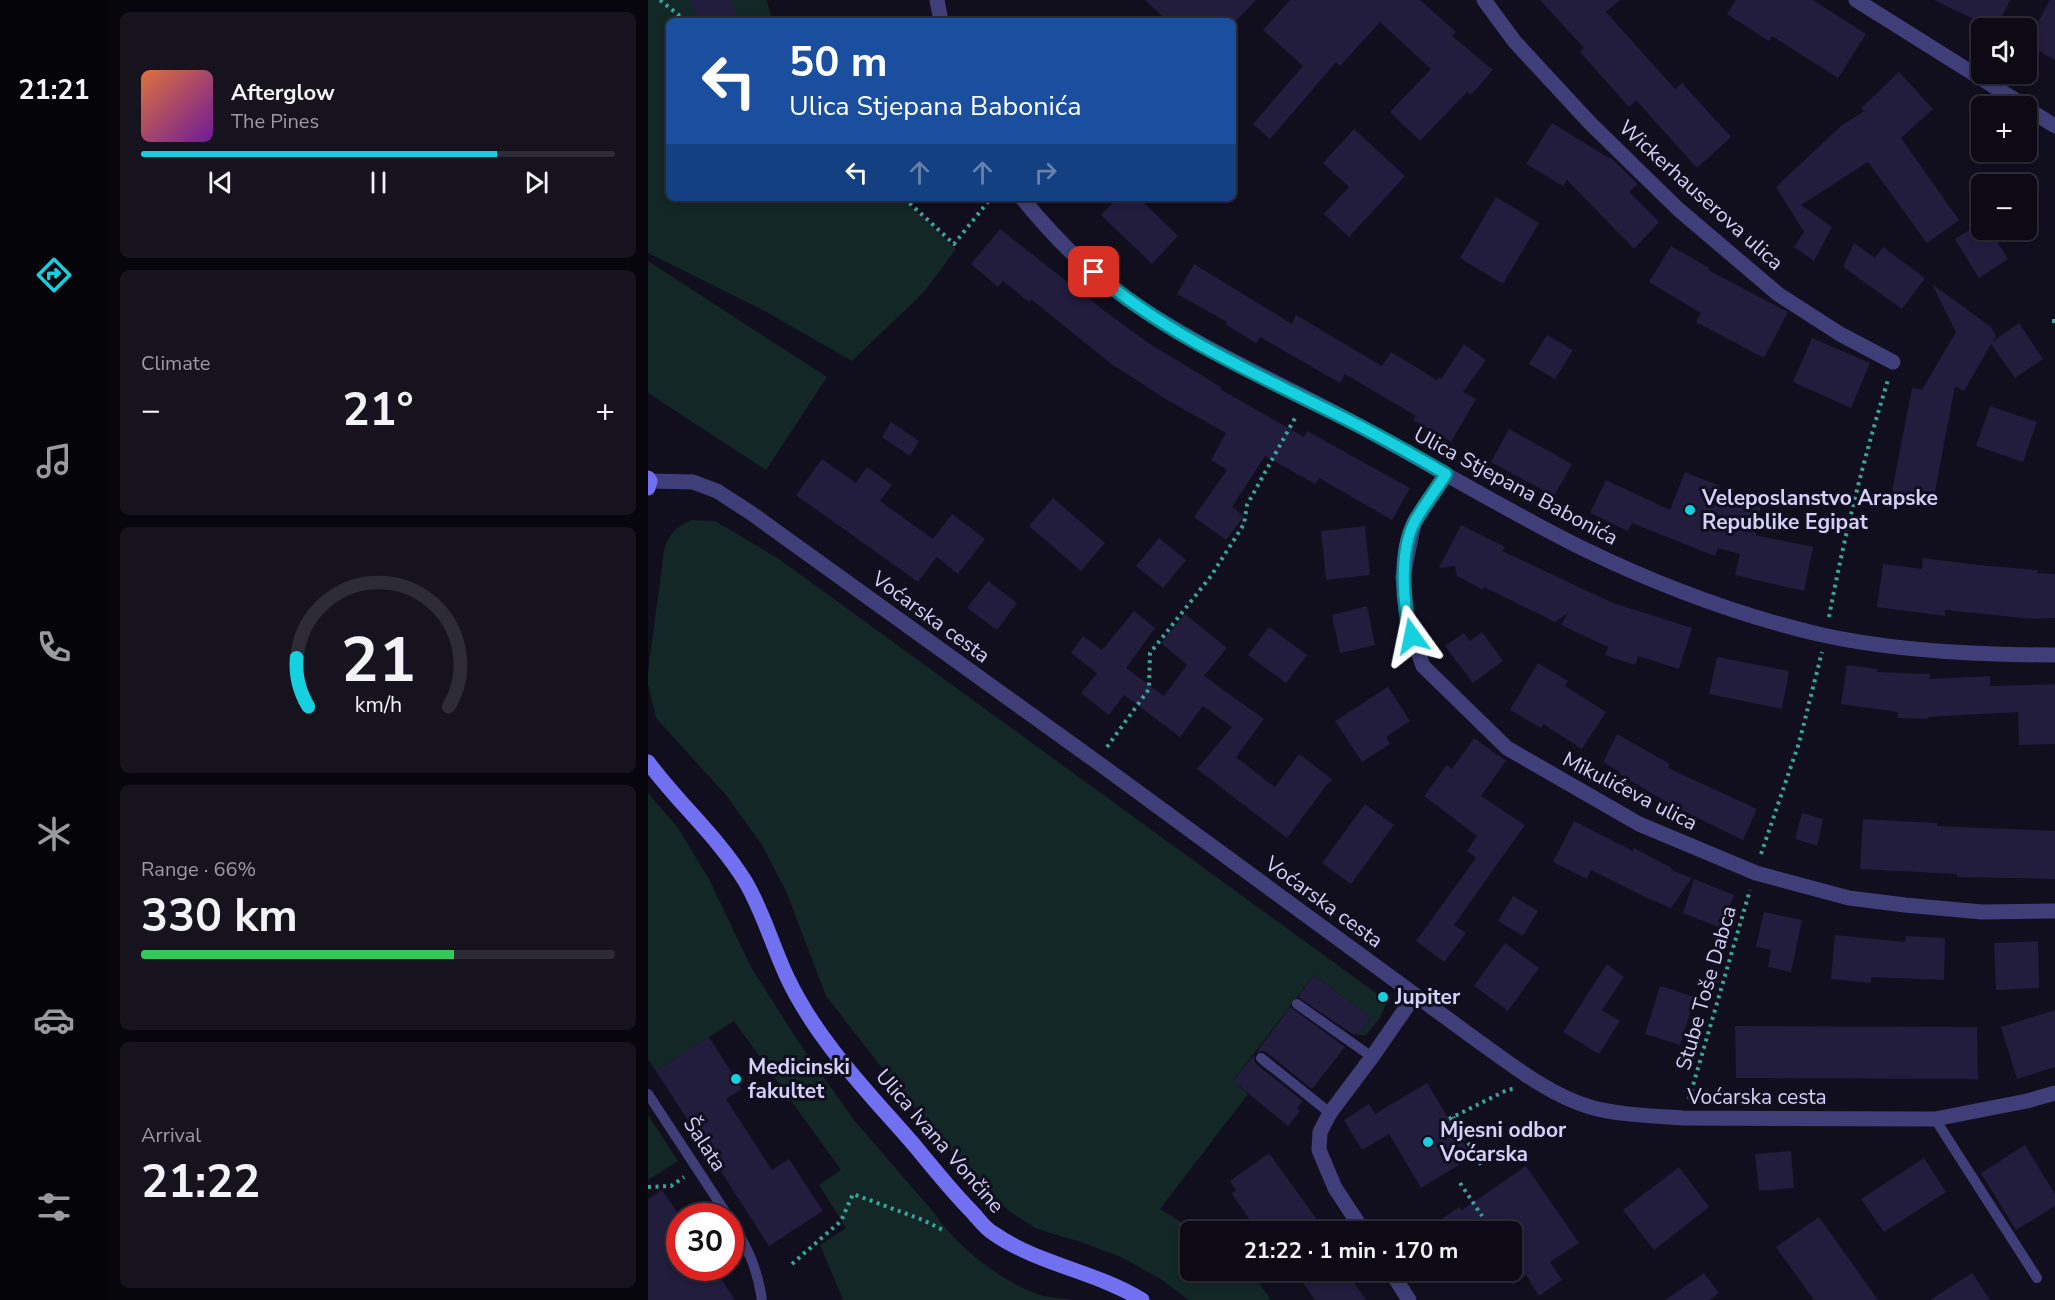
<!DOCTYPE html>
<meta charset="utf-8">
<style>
:root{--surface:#0d0a16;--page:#16131f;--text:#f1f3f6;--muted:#9a9aa1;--line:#2d2b35;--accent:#16d0e0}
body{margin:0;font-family:"Nunito Sans",sans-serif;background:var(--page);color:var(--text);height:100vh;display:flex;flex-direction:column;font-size:22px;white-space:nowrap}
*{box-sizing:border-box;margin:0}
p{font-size:20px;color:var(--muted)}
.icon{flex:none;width:33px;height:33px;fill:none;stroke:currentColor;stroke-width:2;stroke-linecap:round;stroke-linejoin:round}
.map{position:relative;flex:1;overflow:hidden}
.drawer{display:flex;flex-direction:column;gap:12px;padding:12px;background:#07060c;width:540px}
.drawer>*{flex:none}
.banner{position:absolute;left:18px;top:18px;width:570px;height:183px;border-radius:9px;box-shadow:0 3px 9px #0003,0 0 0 2px var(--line);background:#1a4fa0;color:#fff;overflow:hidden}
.buttons{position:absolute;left:1323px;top:18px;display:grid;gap:12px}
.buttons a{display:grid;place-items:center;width:66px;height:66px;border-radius:9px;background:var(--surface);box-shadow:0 3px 9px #0003,0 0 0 2px var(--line);font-size:30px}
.speed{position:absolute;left:18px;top:1203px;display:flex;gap:12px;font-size:30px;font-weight:700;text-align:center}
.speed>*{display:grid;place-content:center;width:78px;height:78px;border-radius:50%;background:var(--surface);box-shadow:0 3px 9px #0003,0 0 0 2px var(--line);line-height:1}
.speed .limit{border:9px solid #d22;background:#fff;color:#111}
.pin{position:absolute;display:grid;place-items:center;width:51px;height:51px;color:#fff;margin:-26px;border-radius:12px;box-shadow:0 3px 9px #0006}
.me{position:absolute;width:66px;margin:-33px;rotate:348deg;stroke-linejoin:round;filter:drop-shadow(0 0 4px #0008)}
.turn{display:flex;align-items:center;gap:21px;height:126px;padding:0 24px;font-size:27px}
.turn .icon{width:78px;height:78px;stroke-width:2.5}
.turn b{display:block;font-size:42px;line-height:51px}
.lanes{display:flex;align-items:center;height:57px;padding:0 24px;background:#0003;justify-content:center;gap:30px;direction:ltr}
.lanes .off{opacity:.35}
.big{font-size:45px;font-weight:700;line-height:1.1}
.drawer .card{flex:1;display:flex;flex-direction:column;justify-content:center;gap:9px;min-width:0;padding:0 21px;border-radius:9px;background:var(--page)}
.drawer .dial{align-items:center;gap:0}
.dial svg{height:156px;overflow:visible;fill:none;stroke:var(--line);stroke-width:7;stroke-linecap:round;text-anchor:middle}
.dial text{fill:var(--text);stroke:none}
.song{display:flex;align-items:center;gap:18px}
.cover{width:72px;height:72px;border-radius:9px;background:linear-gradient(135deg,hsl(20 70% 55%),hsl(280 70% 35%))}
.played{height:6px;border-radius:3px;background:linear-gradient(90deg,var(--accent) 75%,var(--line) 75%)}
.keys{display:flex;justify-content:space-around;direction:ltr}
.heat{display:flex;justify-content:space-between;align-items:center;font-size:33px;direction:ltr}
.charge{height:9px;border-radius:4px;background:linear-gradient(90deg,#34c759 66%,var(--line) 0)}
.trip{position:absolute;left:532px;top:1221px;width:342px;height:60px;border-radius:9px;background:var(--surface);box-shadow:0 3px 9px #0003,0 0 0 2px var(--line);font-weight:700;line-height:60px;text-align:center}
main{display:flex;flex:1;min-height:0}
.menu{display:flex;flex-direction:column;width:108px;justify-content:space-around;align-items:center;background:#050409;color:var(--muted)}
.menu .icon{width:42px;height:42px}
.menu .on{color:var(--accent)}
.menu b{font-size:27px;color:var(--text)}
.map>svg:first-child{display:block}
.green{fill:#122726}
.building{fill:#221c3d}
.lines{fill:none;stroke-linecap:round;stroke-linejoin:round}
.path{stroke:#39a59c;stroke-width:4;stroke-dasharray:3 4.5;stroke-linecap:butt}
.service{stroke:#3f3e78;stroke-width:10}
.minor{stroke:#3f3e78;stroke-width:15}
.tertiary{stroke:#3f3e78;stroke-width:15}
.secondary{stroke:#7170f1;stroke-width:15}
.route-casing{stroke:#0e8792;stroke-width:15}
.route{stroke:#16d0e0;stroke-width:10}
.poi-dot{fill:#16d0e0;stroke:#110e1e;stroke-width:2}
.labels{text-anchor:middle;stroke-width:6;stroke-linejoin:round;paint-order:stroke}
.street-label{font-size:21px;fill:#d4d0fa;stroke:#110e1e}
.poi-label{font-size:21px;font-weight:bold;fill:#d4d0fa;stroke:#110e1e;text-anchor:start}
</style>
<main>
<nav class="menu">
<b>21:21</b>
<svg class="icon on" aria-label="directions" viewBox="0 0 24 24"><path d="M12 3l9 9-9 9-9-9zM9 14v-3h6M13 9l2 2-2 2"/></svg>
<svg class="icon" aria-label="music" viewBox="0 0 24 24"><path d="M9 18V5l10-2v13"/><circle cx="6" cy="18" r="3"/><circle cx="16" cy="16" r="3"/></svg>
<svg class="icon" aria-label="phone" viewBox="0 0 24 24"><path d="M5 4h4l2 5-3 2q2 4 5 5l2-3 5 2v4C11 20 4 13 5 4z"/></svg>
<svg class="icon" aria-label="climate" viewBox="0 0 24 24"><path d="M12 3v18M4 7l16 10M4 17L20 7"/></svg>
<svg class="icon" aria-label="car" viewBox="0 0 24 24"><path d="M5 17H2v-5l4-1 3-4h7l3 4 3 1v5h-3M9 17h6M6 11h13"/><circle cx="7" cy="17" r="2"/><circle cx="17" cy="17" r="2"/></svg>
<svg class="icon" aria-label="filters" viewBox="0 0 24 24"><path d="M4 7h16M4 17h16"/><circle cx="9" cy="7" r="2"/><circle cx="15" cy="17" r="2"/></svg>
</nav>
<section class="drawer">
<div class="card">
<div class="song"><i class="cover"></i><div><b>Afterglow</b><p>The Pines</p></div></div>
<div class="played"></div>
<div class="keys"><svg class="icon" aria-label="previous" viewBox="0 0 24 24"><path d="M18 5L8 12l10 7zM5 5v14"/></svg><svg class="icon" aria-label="pause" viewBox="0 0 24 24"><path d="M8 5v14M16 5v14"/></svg><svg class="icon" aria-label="next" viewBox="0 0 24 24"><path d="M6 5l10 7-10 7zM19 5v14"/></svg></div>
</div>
<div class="card"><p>Climate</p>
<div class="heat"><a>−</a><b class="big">21°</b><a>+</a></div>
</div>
<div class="card dial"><svg viewBox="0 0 100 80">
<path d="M14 69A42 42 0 1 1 86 69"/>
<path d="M14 69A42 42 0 0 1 8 44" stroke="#16d0e0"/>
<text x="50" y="56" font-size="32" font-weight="700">21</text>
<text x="50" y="72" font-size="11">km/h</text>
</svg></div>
<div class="card"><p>Range · 66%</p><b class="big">330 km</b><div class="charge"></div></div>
<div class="card"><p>Arrival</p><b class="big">21:22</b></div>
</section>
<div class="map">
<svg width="1407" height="1300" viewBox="0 0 1407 1300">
<rect width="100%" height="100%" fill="#110e1e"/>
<path class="green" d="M0,0H119L124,21H21V198H254L308,249L275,293L204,361L113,309L0,253Z
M0,261L179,377L118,470L0,393Z
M44,520L67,521L131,559L739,1001L732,1018L718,1035H710L723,1018L666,975L585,1081L600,1094L512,1209L548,1231L543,1232V1270L603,1271L623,1300H541L514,1280L473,1257L433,1242L389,1229L362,1212L328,1179L251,1090L178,996L138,891L114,845L78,795L8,718L0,684V672L16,551C20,535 28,526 44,520Z
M0,793L30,828L61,879L103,967L148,1038L206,1120L287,1214C308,1246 355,1283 392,1295C402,1298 414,1298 424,1300H195L172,1245L198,1228L171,1185L193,1170L86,1021L8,1071L0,1059Z
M0,1115L30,1161L0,1180Z"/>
<path class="building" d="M41,0H82L92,21H52Z
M497,0H608L588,21H519Z
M642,0H772L808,32L804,36L845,70L823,95L819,92L772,141L742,112L783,69L732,22L692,66L688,62L622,139L605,124L655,66L615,30Z
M892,0H972L958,12L1027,89L1034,83L1083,137L1049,168L988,100L981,107L932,52L936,48Z
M1088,0H1165L1218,34L1190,78L1124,36L1121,41L1079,14Z
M1286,0H1362L1348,28H1344Z
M1402,0H1407V60L1378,44Z
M1251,72L1285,109L1253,138L1311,220L1279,243L1220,162L1153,205L1184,227L1166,261L1146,247L1156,232L1128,187L1193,126L1216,111L1213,108Z
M904,123L961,158L962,157L990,184L981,192L1011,222L986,249L919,180L915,186L878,164Z
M706,129L757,176L701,237L676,214L701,187L675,163Z
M848,197L891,223L855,284L812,258Z
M469,198H491L530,236L504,264L453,215Z
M1334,222V230H1342L1360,259L1331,278L1307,239Z
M352,229L458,312L502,344L573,387L572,389L656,437L659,431L762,488L744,520L671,478L667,484L617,456L584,507L596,516L578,540L546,517L579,470L563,460L578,433L521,401L462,363L383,299L381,302L355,281L350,287L323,264Z
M1206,243L1227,258L1235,247L1277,278L1254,309L1195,267Z
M1023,246L1061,268L1060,270L1140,312L1116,358L1048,322L1053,313L1001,282Z
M546,264L644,324L648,315L734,366L743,352L789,380L790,377L793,379L816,344L838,360L815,392L828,399L803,442L765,420L768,416L697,374L692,383L612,337L608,343L578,325L579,322L529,294Z
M1284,284L1343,327L1348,336L1345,341L1371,323L1395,359L1367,378L1343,344L1316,391L1307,386L1285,502L1276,501L1275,504L1243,497L1264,388L1274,390L1308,332Z
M899,335L925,350L907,379L881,364Z
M1164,338L1222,363L1203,408L1145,382Z
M1342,406L1389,422L1375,462L1328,446Z
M243,422L271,441L262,456L234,437Z
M861,429L924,464L906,496L843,462Z
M174,459L208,483L219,467L244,485L232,501L285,539L304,514L337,539L310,574L289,557L270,582L148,495Z
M1037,472L1072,486L1069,495L1113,506L1107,535L1165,547L1156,591L1087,575L1092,554L1070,548L1067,556L984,523L980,531L942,513L958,480L1022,510Z
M405,498L457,543L433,571L381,526Z
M813,525L857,547L854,551L965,603L1044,628L1031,669L990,656L987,665L957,655L960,647L913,625L920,613L907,622L836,587L835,590L809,576L807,566L791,568Z
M717,526L722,575L678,580L673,531Z
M511,538L538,560L515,588L488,566Z
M1275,558L1330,565L1390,570L1389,573L1407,574V618L1385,619L1297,610V616L1229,607L1235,564L1274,569Z
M340,581L369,603L349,630L319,608Z
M719,606L727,645L692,653L684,615Z
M486,611L507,628L478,668L516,696L539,665L513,643L537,614L579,648L556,676L616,719L588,757L627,787L651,754L685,780L680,783L639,838L549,769L584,727L555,706L532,737L476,695L461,715L433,693L449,673L423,653L435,636L454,650Z
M621,627L659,655L638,683L600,655Z
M834,632L855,661L825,683L797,646L816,633L822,641Z
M1069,657L1141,671L1134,709L1061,694Z
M890,663L920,681L917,686L958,712L934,749L895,724L893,728L862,710Z
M1199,665L1230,669L1229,672L1282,674V679L1342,676V686L1407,684V744L1371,745L1370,712L1280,717V719L1250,718V712L1193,704Z
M740,687L762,721L738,737L742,744L714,762L687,721Z
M969,734L1022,764L1020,768L1109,809L1095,840L1029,808L971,774L972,772L955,762Z
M826,738L858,761L833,796L877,825L806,925L818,933L796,962L768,941L828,858L819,851L829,836L776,796L799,765L804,769Z
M717,804L746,825L703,884L674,863Z
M1154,813L1175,819L1169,846L1147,839Z
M1215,819L1289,823V826L1407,831V879L1309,877V874L1212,869Z
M926,821L985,851L986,848L1024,868L1023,870L1044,878L1023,908L1001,899L943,870L939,879L905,862Z
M1046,879L1086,895L1073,928L1035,913Z
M865,896L890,911L875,936L850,921Z
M1116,912L1154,920L1143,972L1120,967L1123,950L1108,947Z
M1187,935L1257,942L1258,936L1297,938L1296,980L1223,977V983L1183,979Z
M1390,941L1391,988L1348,990L1346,943Z
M857,943L891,968L860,1011L826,986Z
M959,964L976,977L954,1010L972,1021L951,1054L915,1032Z
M666,975L723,1018L710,1035L708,1033L706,1035L650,997Z
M1012,986L1047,997L1032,1045L997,1034Z
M642,1007L697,1047L664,1089L618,1052L614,1051L608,1053Z
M1407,1010V1067L1369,1079L1353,1027Z
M1087,1026L1329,1027L1330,1079L1088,1078Z
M61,1037L94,1089L78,1099L124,1170L141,1159L175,1211L121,1246L8,1071Z
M607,1054L606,1060L608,1064L655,1101L649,1108L652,1111L640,1126L585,1081Z
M779,1083L824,1157L773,1188L741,1134L714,1150L696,1120L721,1104L727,1114Z
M1377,1145L1407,1194V1206L1368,1230L1333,1173Z
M1143,1151L1146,1188L1111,1191L1107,1154Z
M621,1153L667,1217L677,1232H610L584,1194L588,1190L582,1181Z
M1276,1158L1298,1192L1236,1232L1213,1199Z
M878,1166L931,1243L902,1262L914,1280L891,1296L878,1275L864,1285V1232H775L811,1207L814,1210Z
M1031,1167L1061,1207L1006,1250L975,1210Z
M14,1190L32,1216V1268H66L87,1300H0V1199Z
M1171,1217L1230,1300H1166L1128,1247Z
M646,1270H697L718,1300H667Z
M1056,1273L1071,1293L1061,1300H1017Z
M1324,1273L1342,1300H1282Z"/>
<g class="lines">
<path class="path" d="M12,0L38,21
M256,198L306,244L343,198
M1404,321H1407
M1181,617C1196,537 1216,457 1240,380
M459,747L501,689L502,653L563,576L596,524L599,505L647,418
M1113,854L1151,743L1174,652
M1041,1099L1102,890
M805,1117L835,1168
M801,1119L859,1090L865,1089
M812,1183L834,1216
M0,1187L23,1186L36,1177
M144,1264L193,1221L205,1194L275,1220L295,1230"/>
<path class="service" d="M649,1004L724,1057
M613,1058L682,1113
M0,1094L80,1216
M1287,1119L1389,1278
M82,1220C100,1248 109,1267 114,1300"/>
<path class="minor" d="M289,0L293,21
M836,0L867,42L942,123L1030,209L1130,294L1192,334L1245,362
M1208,0L1377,106
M1378,108L1407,126
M374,198C404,235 439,271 478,298C547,346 624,379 697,418C777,461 855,509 936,549C1010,585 1090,615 1170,634C1244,651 1331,655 1407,655
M798,474L766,523L755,577L759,620L775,666L859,748L991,824L1108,873L1201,898L1257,905L1334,912L1407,911
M716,1232L687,1188L671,1150L672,1132L682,1113L724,1057L767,995
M742,1270L761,1300"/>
<path class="tertiary" d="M2,481L45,482L69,491L103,513L449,762L830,1041C864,1065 901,1095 942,1107C969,1115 1007,1116 1035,1118L1287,1119L1379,1101L1407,1093"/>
<path class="secondary" d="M0,478L2,481L0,488
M0,762C30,803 70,837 97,881C115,911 124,945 139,977C169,1041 221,1093 267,1146C286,1169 305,1193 326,1214C332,1221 338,1229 345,1233C391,1265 447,1271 494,1300"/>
</g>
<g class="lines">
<defs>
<path id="route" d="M446,272C517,334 606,373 690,415C726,433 762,453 798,474C788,490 776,505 767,521C751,551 754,605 764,636"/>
</defs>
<use href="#route" class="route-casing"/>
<use href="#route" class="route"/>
</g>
<g class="poi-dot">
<circle cx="1042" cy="510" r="6"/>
<circle cx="735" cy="997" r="6"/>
<circle cx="88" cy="1079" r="6"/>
<circle cx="780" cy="1142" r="6"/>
</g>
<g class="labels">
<g class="street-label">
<text transform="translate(1053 195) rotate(42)" y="7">Wickerhauserova ulica</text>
<text transform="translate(868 486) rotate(28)" y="7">Ulica Stjepana Babonića</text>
<text transform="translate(283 617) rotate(36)" y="7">Voćarska cesta</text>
<text transform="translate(982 791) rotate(27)" y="7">Mikulićeva ulica</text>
<text transform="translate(676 902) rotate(36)" y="7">Voćarska cesta</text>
<text transform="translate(1058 988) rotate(-74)" y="7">Stube Toše Dabca</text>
<text x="1109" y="1104">Voćarska cesta</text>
<text transform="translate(292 1141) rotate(49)" y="7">Ulica Ivana Vončine</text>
<text transform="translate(57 1144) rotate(57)" y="7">Šalata</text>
</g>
<g class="poi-label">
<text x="1054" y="505">Veleposlanstvo Arapske<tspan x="1054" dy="24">Republike Egipat</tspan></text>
<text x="747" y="1004">Jupiter</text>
<text x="100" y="1074">Medicinski<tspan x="100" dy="24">fakultet</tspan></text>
<text x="792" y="1137">Mjesni odbor<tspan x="792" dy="24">Voćarska</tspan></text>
</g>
</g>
</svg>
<div class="buttons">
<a><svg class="icon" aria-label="sound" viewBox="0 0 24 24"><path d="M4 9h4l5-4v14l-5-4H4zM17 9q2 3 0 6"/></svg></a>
<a>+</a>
<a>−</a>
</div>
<div class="speed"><div class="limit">30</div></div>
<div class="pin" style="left:446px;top:272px;background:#d93025"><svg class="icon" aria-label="arrive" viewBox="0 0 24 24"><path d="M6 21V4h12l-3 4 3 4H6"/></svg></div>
<svg class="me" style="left:764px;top:636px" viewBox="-20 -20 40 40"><path d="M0-17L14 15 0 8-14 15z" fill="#16d0e0" stroke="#fff" stroke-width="4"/></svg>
<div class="trip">21:22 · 1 min · 170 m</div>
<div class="banner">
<div class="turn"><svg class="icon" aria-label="left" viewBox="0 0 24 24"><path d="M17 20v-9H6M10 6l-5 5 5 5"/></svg><div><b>50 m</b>Ulica Stjepana Babonića</div></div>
<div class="lanes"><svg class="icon" aria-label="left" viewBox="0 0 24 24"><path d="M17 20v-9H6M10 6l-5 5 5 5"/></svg><svg class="icon off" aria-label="ahead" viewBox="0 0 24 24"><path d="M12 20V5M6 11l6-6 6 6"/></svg><svg class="icon off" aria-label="ahead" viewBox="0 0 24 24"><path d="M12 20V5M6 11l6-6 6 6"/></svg><svg class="icon off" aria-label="right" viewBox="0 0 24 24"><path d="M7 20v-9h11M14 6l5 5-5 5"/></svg></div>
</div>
</div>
</main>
